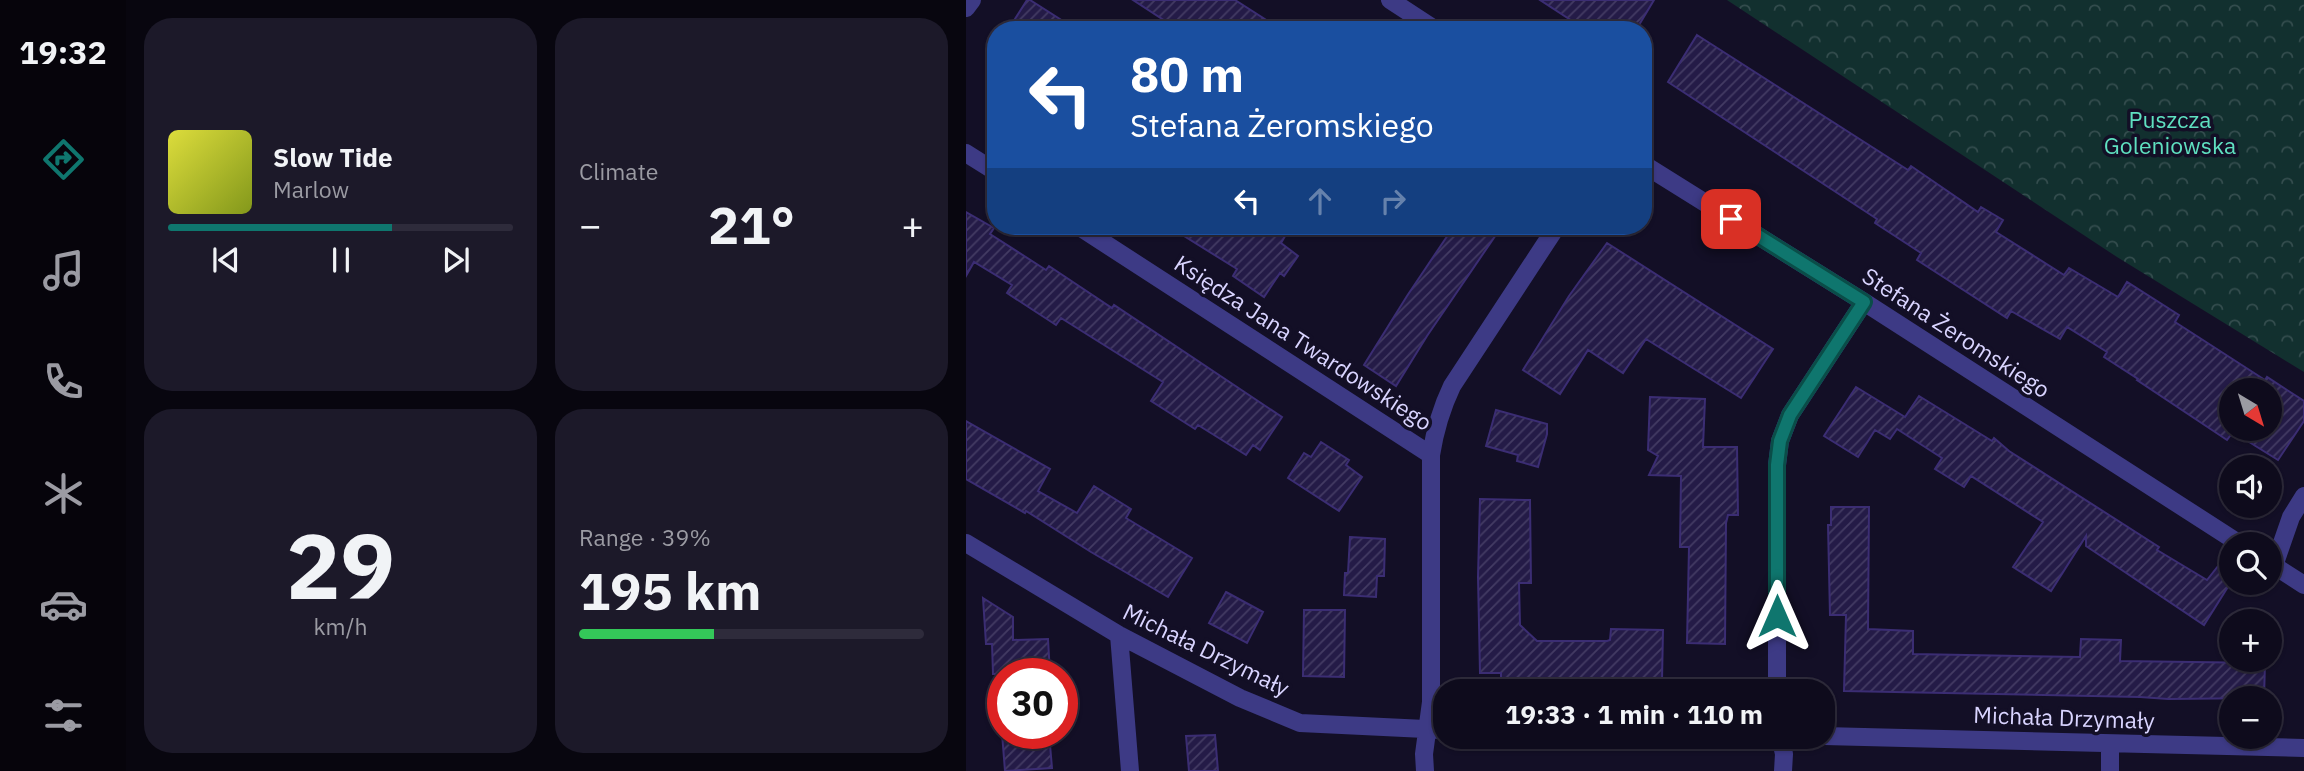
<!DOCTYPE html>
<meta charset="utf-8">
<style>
:root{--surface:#0e0b1c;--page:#1c1929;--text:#f1f3f6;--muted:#9b9ba3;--line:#2e2b3b;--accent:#0f766e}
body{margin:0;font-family:"IBM Plex Sans",sans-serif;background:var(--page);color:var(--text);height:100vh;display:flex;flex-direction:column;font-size:26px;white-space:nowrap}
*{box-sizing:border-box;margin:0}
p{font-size:23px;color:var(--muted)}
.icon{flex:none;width:38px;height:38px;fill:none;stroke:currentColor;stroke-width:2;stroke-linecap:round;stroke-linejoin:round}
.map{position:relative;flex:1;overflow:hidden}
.sheet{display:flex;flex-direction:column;gap:18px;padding:18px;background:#08060f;width:840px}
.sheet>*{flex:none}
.hud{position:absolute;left:21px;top:21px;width:665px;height:214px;border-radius:28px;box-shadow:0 2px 5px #0004,0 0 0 2px var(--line);background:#1a4fa0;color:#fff;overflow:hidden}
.needle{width:46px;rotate:142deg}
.tools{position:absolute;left:1253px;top:378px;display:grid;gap:14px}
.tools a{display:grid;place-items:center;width:63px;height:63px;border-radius:50%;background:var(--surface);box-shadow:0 2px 5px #0004,0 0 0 2px var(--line);font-size:35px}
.speed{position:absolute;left:21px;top:658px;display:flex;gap:14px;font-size:35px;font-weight:700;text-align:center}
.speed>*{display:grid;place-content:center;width:91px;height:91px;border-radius:50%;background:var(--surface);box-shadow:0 2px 5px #0004,0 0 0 2px var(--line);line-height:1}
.speed .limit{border:10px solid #d22;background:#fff;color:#111}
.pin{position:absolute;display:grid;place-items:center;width:60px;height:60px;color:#fff;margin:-30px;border-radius:14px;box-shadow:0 4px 10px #0006}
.me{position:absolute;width:77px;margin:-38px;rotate:0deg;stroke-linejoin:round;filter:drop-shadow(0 0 5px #0008)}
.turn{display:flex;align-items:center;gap:24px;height:147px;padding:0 28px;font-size:32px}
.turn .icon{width:91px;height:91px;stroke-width:2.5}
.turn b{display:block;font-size:49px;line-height:60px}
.lanes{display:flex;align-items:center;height:66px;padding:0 28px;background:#0003;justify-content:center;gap:35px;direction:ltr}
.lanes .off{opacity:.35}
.big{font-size:52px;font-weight:800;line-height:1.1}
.sheet .card{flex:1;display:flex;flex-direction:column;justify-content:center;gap:10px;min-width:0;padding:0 24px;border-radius:28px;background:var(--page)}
.sheet .dial{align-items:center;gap:0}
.dial b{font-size:91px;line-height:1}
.song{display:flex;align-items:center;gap:21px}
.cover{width:84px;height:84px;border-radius:10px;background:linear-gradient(135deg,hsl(60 70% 55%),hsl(70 70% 35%))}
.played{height:7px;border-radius:4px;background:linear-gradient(90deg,var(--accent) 65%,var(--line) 65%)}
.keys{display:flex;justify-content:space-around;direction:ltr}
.heat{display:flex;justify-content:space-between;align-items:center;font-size:38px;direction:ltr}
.charge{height:10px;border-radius:5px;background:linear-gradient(90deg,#34c759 39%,var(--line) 0)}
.sheet .tiles{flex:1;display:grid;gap:18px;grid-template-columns:repeat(2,1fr)}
.trip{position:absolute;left:467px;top:679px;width:402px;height:70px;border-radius:28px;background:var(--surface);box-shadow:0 2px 5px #0004,0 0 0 2px var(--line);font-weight:800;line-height:70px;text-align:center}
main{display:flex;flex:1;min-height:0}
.menu{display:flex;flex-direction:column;width:126px;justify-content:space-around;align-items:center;background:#06040b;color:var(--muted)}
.menu .icon{width:49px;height:49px}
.menu .current{color:var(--accent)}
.menu b{font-size:32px;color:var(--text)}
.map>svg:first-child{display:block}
.forest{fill:url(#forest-crowns)}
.building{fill:url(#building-hatch);stroke:#3b2d73;stroke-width:2;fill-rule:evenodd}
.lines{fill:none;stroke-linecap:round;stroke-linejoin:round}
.service{stroke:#3d3a85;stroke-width:18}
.minor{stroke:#3d3a85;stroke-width:18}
.route-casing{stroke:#0a4d48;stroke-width:18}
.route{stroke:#0f766e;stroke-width:12}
.labels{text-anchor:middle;stroke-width:7;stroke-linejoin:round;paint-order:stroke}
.park-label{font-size:23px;fill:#5fe0c0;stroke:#130f26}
.street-label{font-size:23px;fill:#d9d4ff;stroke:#130f26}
</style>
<main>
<nav class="menu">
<b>19:32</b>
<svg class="icon current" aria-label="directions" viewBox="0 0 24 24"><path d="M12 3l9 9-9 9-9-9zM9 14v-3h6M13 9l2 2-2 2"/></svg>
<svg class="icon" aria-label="music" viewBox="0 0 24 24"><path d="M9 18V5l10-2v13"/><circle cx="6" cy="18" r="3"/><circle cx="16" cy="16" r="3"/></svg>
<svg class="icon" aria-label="phone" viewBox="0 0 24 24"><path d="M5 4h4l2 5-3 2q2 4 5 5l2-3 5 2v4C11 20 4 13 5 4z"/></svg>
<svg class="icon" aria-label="climate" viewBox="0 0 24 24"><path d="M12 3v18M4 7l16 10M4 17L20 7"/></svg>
<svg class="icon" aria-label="car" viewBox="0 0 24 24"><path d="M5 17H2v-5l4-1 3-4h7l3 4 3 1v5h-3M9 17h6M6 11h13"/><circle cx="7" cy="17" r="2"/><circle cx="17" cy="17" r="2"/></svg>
<svg class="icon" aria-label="filters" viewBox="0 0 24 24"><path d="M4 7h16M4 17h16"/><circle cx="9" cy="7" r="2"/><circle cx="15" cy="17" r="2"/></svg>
</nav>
<section class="sheet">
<div class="tiles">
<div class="card">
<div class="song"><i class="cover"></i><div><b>Slow Tide</b><p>Marlow</p></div></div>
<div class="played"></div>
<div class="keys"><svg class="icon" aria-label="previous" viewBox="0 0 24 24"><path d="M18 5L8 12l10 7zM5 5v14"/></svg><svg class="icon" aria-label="pause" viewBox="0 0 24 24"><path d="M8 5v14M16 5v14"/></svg><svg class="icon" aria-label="next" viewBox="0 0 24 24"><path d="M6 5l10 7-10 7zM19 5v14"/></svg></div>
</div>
<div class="card"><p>Climate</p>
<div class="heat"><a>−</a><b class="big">21°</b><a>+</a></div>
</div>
<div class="card dial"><b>29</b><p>km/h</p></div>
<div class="card"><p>Range · 39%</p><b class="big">195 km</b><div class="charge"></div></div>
</div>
</section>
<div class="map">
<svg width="1338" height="771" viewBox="0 0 1338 771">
<defs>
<pattern id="forest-crowns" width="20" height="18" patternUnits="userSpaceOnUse" patternTransform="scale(1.75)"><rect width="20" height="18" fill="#12302f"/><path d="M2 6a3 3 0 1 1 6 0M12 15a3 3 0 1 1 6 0" fill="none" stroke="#344d4e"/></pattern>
<pattern id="building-hatch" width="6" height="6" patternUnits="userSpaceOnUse" patternTransform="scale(1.75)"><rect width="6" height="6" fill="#241b47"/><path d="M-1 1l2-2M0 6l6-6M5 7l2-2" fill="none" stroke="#433b63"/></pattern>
</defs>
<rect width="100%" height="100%" fill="#130f26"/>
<path class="forest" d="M761,0H1338V372L1151,257Z"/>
<path class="building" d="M61,0H64L111,30H42Z
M167,0H269L316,30H213Z
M574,0H688L670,30H620Z
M731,35L942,170L945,166L1012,212L1015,207L1037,220L1030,232L1098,275L1103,268L1152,297L1161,282L1213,315L1209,322L1299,380L1301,377L1338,401V421L1312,460L1267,432L1261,440L1171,380L1172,379L1138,357L1141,352L1101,327L1094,339L1045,311L1041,318L951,260L955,253L909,223L911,219L702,82ZM1265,390H1304V429H1265Z
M0,212L28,228L24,234L80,270L83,266L146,308L148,305L316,417L294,450L287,445L280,455L232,425L229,429L185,401L197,382L95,318L90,325L41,293L46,285L8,262L0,276Z
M202,226H325L315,243L332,256L318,276L314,273L298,297L267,276L271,269Z
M488,226H536L461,336L430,386L398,365L441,296Z
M641,243L807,349L775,398L680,339L657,373L622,350L594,394L557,370L603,296Z
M890,387L939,417L953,396L1026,441L1028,438L1043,451L1193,547L1191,550L1241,580L1264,551L1265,582L1238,625L1120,546V536L1085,591L1047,567L1077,522L1005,476L998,487L969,469L976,458L931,429L924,439L909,430L892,457L858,436Z
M684,397L739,399L737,447H771L772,515H762L760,523L759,644L721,643L723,547H714L715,476L683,475L692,456L682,450Z
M530,410L581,424V434L572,467L551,461L552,455L520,446Z
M0,421L84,469L72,491L111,513L128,486L165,509L160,518L226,558L202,597L125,552L60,511L59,513L0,479Z
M355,442L383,460L380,465L396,477L373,511L322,478L338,453L345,457Z
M514,499L564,500L565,583H553L554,625L571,641H641L644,640L645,629L697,630L696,681L663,680V682L599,685L598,680L535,679V673H514L512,577Z
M865,507H903L902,629L947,631V654L1114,657L1115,639L1155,640L1154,661L1299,663L1298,698L1202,699L1174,697L878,691L880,615H864L862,525H865Z
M384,537L419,539L418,576H411L410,597L378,595L379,573H382Z
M260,592L297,612L281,643L243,623Z
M17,598L47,617V640L82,639L84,674H27L26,644H20Z
M338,610H379L378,677L337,676Z
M36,733H83L86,768L39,771Z
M249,735L252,771H223L220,736Z"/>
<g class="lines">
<path class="service" d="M1308,566L1325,517L1338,496"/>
<path class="minor" d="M424,0L470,30
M0,8L6,0
M0,153L30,172
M677,164L898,302L1274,544
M112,226L465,455
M0,543L153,635L274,698L334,723L480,730
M1304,563L1338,585
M153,635L164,771
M811,691V465L814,441L824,415L898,302
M858,736L1338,748
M814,737L818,754L817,771
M459,771L458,754L465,702V455C469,430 475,409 486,386L591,226
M1144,771V745"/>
</g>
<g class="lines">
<defs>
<path id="route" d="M765,219L898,302L824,415L814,441L811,465V616"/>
</defs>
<use href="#route" class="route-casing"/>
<use href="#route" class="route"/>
</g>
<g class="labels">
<g class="park-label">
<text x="1204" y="128">Puszcza<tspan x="1204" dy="26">Goleniowska</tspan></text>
</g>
<g class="street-label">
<text transform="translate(990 333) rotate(33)" y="8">Stefana Żeromskiego</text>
<text transform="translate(337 343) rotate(33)" y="8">Księdza Jana Twardowskiego</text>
<text transform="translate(240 650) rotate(26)" y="8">Michała Drzymały</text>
<text transform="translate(1098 718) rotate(2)" y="8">Michała Drzymały</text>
</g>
</g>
</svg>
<div class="tools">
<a><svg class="needle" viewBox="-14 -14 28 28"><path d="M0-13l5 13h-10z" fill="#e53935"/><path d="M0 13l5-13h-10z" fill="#9b9ba3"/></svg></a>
<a><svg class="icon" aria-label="sound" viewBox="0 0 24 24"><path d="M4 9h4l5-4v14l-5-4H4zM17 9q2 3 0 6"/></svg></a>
<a><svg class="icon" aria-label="search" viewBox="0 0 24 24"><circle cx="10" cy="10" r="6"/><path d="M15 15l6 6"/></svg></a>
<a>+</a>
<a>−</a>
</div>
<div class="speed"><div class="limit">30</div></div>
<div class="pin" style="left:765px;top:219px;background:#d93025"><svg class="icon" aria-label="arrive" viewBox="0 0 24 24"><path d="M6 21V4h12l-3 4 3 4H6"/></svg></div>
<svg class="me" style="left:811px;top:616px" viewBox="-20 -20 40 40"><path d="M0-17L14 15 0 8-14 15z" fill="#0f766e" stroke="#fff" stroke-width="4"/></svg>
<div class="trip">19:33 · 1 min · 110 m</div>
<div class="hud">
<div class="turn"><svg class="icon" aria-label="left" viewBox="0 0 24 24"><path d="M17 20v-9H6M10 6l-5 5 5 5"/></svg><div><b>80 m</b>Stefana Żeromskiego</div></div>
<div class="lanes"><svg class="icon" aria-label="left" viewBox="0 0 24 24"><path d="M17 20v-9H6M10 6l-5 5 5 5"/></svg><svg class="icon off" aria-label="ahead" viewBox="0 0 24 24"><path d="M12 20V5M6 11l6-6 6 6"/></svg><svg class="icon off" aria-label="right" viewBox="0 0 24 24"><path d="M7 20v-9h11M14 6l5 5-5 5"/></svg></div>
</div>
</div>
</main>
